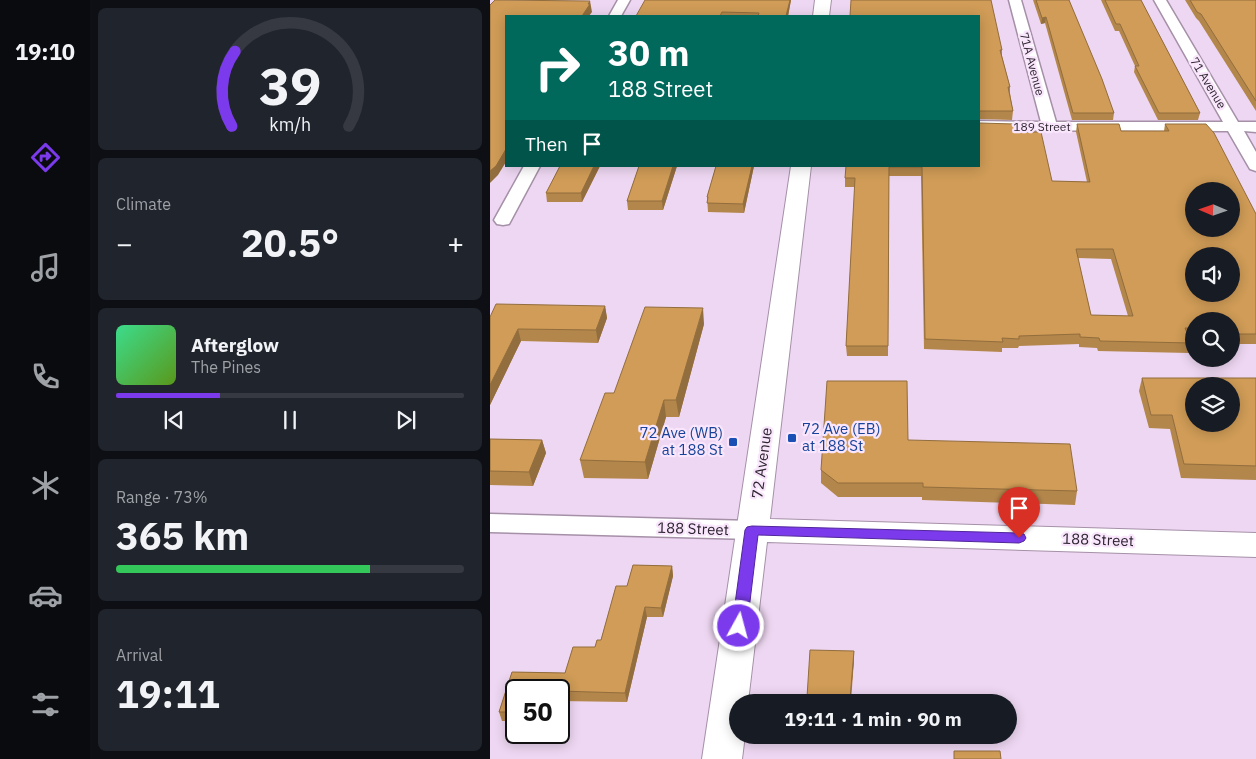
<!DOCTYPE html>
<meta charset="utf-8">
<style>
:root{--surface:#171b24;--page:#20242c;--text:#f1f3f6;--muted:#9ea1a6;--line:#363941;--accent:#7c3aed}
body{margin:0;font-family:"IBM Plex Sans",sans-serif;background:var(--page);color:var(--text);height:100vh;display:flex;flex-direction:column;font-size:19px;white-space:nowrap}
*{box-sizing:border-box;margin:0}
p{font-size:16px;color:var(--muted)}
.icon{flex:none;width:28px;height:28px;fill:none;stroke:currentColor;stroke-width:2;stroke-linecap:round;stroke-linejoin:round}
.map{position:relative;flex:1;overflow:hidden}
.details{display:flex;flex-direction:column;gap:8px;padding:8px;background:#0d0f14;width:400px}
.details>*{flex:none}
.guide{position:absolute;left:15px;top:15px;width:475px;height:152px;border-radius:0px;box-shadow:0 2px 12px #0003;background:#00695c;color:#fff;overflow:hidden}
.needle{width:32px;rotate:272deg}
.buttons{position:absolute;left:695px;top:182px;display:grid;gap:10px}
.buttons a{display:grid;place-items:center;width:55px;height:55px;border-radius:50%;background:var(--surface);box-shadow:0 2px 12px #0003;font-size:25px}
.speed{position:absolute;left:15px;top:679px;display:flex;gap:10px;font-size:25px;font-weight:700;text-align:center}
.speed>*{display:grid;place-content:center;width:65px;height:65px;border-radius:50%;background:var(--surface);box-shadow:0 2px 12px #0003;line-height:1}
.speed .limit{border:2px solid #111;border-radius:8px;background:#fff;color:#111}
.pin{position:absolute;display:grid;place-items:center;width:42px;height:42px;color:#fff;margin:-51px -21px;border-radius:50% 50% 50% 0;rotate:-45deg;box-shadow:0 0 5px #0007}
.pin .icon{rotate:45deg}
.me{position:absolute;width:55px;margin:-28px;rotate:7deg;stroke-linejoin:round;filter:drop-shadow(0 0 4px #0008)}
.turn{display:flex;align-items:center;gap:18px;height:105px;padding:0 20px;font-size:22px}
.turn .icon{width:65px;height:65px;stroke-width:2.5}
.turn b{display:block;font-size:35px;line-height:42px}
.then{display:flex;align-items:center;height:48px;padding:0 20px;background:#0003;gap:10px;font-size:19px}
.big{font-size:38px;font-weight:700;line-height:1.1}
.details .widget{flex:1;display:flex;flex-direction:column;justify-content:center;gap:8px;min-width:0;padding:0 18px;border-radius:8px;background:var(--page)}
.details .dial{align-items:center;gap:0}
.dial svg{height:130px;overflow:visible;fill:none;stroke:var(--line);stroke-width:7;stroke-linecap:round;text-anchor:middle}
.dial text{fill:var(--text);stroke:none}
.song{display:flex;align-items:center;gap:15px}
.cover{width:60px;height:60px;border-radius:8px;background:linear-gradient(135deg,hsl(150 70% 55%),hsl(90 70% 35%))}
.played{height:5px;border-radius:2px;background:linear-gradient(90deg,var(--accent) 30%,var(--line) 30%)}
.keys{display:flex;justify-content:space-around;direction:ltr}
.heat{display:flex;justify-content:space-between;align-items:center;font-size:28px;direction:ltr}
.charge{height:8px;border-radius:4px;background:linear-gradient(90deg,#34c759 73%,var(--line) 0)}
.trip{position:absolute;left:239px;top:694px;width:288px;height:50px;border-radius:25px;background:var(--surface);box-shadow:0 2px 12px #0003;font-weight:700;line-height:50px;text-align:center}
main{display:flex;flex:1;min-height:0}
.tab-bar{display:flex;flex-direction:column;width:90px;justify-content:space-around;align-items:center;background:#090b0e;color:var(--muted)}
.tab-bar .icon{width:35px;height:35px}
.tab-bar .current{color:var(--accent)}
.tab-bar b{font-size:22px;color:var(--text)}
.map>svg:first-child{display:block}
.lines{fill:none;stroke-linecap:round;stroke-linejoin:round}
.street-casing{stroke:#a590a8;stroke-width:3}
.secondary-casing{stroke:#a590a8;stroke-width:2}
.street{fill:#fff;fill-rule:evenodd}
.secondary{fill:#fff;fill-rule:evenodd}
.wall{fill:#b3864b;fill-rule:evenodd}
.shaded-wall{fill:#926d3d}
.building{fill:#d09c57;stroke:#926d3d;fill-rule:evenodd}
.route{fill:#7c3aed;stroke:#51269a}
.transit-dot{fill:#1a4fb4;stroke:#f9e6fc;stroke-width:2}
.labels{text-anchor:middle;stroke-width:4.5;stroke-linejoin:round;paint-order:stroke}
.far-street-label{font-size:12px;fill:#2e2630;stroke:#f9e6fc}
.transit-label{font-size:15px;fill:#164399;stroke:#f9e6fc;text-anchor:start}
.street-label{font-size:15px;fill:#2e2630;stroke:#f9e6fc}
</style>
<main>
<nav class="tab-bar">
<b>19:10</b>
<svg class="icon current" aria-label="directions" viewBox="0 0 24 24"><path d="M12 3l9 9-9 9-9-9zM9 14v-3h6M13 9l2 2-2 2"/></svg>
<svg class="icon" aria-label="music" viewBox="0 0 24 24"><path d="M9 18V5l10-2v13"/><circle cx="6" cy="18" r="3"/><circle cx="16" cy="16" r="3"/></svg>
<svg class="icon" aria-label="phone" viewBox="0 0 24 24"><path d="M5 4h4l2 5-3 2q2 4 5 5l2-3 5 2v4C11 20 4 13 5 4z"/></svg>
<svg class="icon" aria-label="climate" viewBox="0 0 24 24"><path d="M12 3v18M4 7l16 10M4 17L20 7"/></svg>
<svg class="icon" aria-label="car" viewBox="0 0 24 24"><path d="M5 17H2v-5l4-1 3-4h7l3 4 3 1v5h-3M9 17h6M6 11h13"/><circle cx="7" cy="17" r="2"/><circle cx="17" cy="17" r="2"/></svg>
<svg class="icon" aria-label="filters" viewBox="0 0 24 24"><path d="M4 7h16M4 17h16"/><circle cx="9" cy="7" r="2"/><circle cx="15" cy="17" r="2"/></svg>
</nav>
<section class="details">
<div class="widget dial"><svg viewBox="0 0 100 80">
<path d="M14 69A42 42 0 1 1 86 69"/>
<path d="M14 69A42 42 0 0 1 16 23" stroke="#7c3aed"/>
<text x="50" y="56" font-size="32" font-weight="700">39</text>
<text x="50" y="72" font-size="11">km/h</text>
</svg></div>
<div class="widget"><p>Climate</p>
<div class="heat"><a>−</a><b class="big">20.5°</b><a>+</a></div>
</div>
<div class="widget">
<div class="song"><i class="cover"></i><div><b>Afterglow</b><p>The Pines</p></div></div>
<div class="played"></div>
<div class="keys"><svg class="icon" aria-label="previous" viewBox="0 0 24 24"><path d="M18 5L8 12l10 7zM5 5v14"/></svg><svg class="icon" aria-label="pause" viewBox="0 0 24 24"><path d="M8 5v14M16 5v14"/></svg><svg class="icon" aria-label="next" viewBox="0 0 24 24"><path d="M6 5l10 7-10 7zM19 5v14"/></svg></div>
</div>
<div class="widget"><p>Range · 73%</p><b class="big">365 km</b><div class="charge"></div></div>
<div class="widget"><p>Arrival</p><b class="big">19:11</b></div>
</section>
<div class="map">
<svg width="766" height="759" viewBox="0 0 766 759">
<rect width="100%" height="100%" fill="#eed7f2"/>
<g class="lines">
<defs>
<path id="street" d="M128,0H140L131,16H119Z
M519,0H531L566,122H733L664,0H676L748,122H766V132L754,131L766,152V171L760,169L738,131L489,130V121L551,122Z
M34,166H50L19,224L13,225L7,224L4,220Z
M0,514L262,521L271,524L274,530L271,536L262,539L0,532Z"/>
<path id="secondary" d="M325,0H341L339,16H323Z
M301,166H321L280,519L766,533V557L277,542L258,702H248V735H255L252,759H212Z"/>
</defs>
<use href="#street" class="street-casing"/>
<use href="#secondary" class="secondary-casing"/>
<use href="#street" class="street"/>
<use href="#secondary" class="secondary"/>
</g>
<path class="wall" d="M301,0L298,16H146Z
M543,0H579L624,113L623,120H582L555,23L551,24Z
M611,0H651L710,113L708,120H668L644,72L645,66L629,31H625Z
M695,0H766V111L709,21L706,18Z
M489,16L512,50V56L520,87V93L523,111L522,120L489,119Z
M587,124L631,131H674L675,124L766,214V344H741V321H704V338H699L701,343L699,353L608,351L607,348L589,347V344L529,346L528,348H512V352L434,349L431,176H399L398,356H357L356,346L365,187H355V178L527,132L562,181L597,182L586,132ZM588,258L621,259L638,316L601,315Z
M70,166H110L92,202H57L56,193Z
M149,166H187L173,210H138L137,201Z
M226,166H264L254,213L218,212L217,197Z
M115,306L117,318L108,343L31,341L0,405V317Z
M214,324L189,417H176L158,479L94,478L90,460L124,393Z
M652,378H766V480L691,478L680,429L659,428L649,391Z
M0,439L52,440L56,453L43,486L0,485Z
M418,440L587,491L585,505L432,500V497H348L331,483V470Z
M143,565L182,566L183,576L173,617H157L137,702L69,701V690H26V721H12L9,712L22,672L75,673L83,647H105L107,640H111L126,586H137Z
M364,651V660L361,702H317V697Z"/>
<path class="shaded-wall" d="M300,0H301L298,16H296Z
M100,1L102,12L99,16H92L98,4Z
M556,17L555,23L551,24L552,18Z
M16,149V162L8,175L0,183V171Z
M104,166H110L92,202L91,193Z
M183,166H187L173,210L172,201Z
M262,166H264L254,213L253,204Z
M115,306L117,318L108,343L106,330Z
M213,308L214,324L189,417L186,400Z
M28,329L31,341L0,405V385Z
M174,400L176,417L158,479L155,462Z
M52,440L56,453L43,486L39,472Z
M182,566L183,576L173,617L171,608Z
M155,607L157,617L137,702L135,693Z
M364,651V660L360,702V699Z"/>
<path class="building" d="M5,0L100,1L98,4H100L92,16H16V149L6,166L0,171V5Z
M155,0H300L296,16H268L269,13L232,12L230,16H146Z
M361,0H501L512,50H510L520,87H518L523,111H490L489,112V16H360Z
M546,0H579L612,79L624,113H583L556,17L552,18Z
M615,0H651L710,113H669L645,66H649L630,24H626Z
M700,0H766V101L711,14L707,12Z
M489,123L525,124L527,132H551L562,181L600,182L587,124H629L631,131H679L675,124H716L724,133L766,214V334H741V321H704V328H695L701,343L610,341L609,338L590,337V334L529,336V339L512,338L513,342L435,339L432,167H399L398,346H356L365,178H355L356,166H489ZM704,191H741V229H704ZM586,249H623L643,316L601,315ZM704,256H741V294H704Z
M70,166H104L91,193H56Z
M149,166H183L172,201H137Z
M226,166H262L253,204L217,203L218,197H217Z
M6,304L115,306L106,330L28,329L0,385V317Z
M155,307L213,308L186,400H174L155,462L90,460L115,393H124Z
M652,378H766V466L694,464L682,415H661ZM704,386H741V424H704Z
M337,381H417L418,440L580,444L587,491L433,487V483H348L331,470Z
M0,439L52,440L39,472L0,471Z
M143,565L182,566L171,608L155,607L135,693L69,691V690H26V712H9L22,672L75,673L83,647H105L107,640H111L126,586H137Z
M320,650L364,651L360,699L317,697Z
M464,751H510L511,759H464Z"/>
<path class="route" d="M262,526L529,533L534,534L536,538L534,541L529,543L268,535L257,626L254,630L249,631L244,630L242,626L255,530L257,527Z"/>
<g class="transit-dot">
<rect x="297" y="433" width="10" height="10" rx="2.5"/>
<rect x="238" y="437" width="10" height="10" rx="2.5"/>
</g>
<g class="labels">
<g class="far-street-label">
<text transform="translate(542 64) rotate(75)" y="4">71A Avenue</text>
<text transform="translate(718 83) rotate(59)" y="4">71 Avenue</text>
<text x="552" y="131">189 Street</text>
</g>
<g class="transit-label">
<text x="312" y="434">72 Ave (EB)<tspan x="312" dy="17">at 188 St</tspan></text>
<text x="233" y="438" text-anchor="end">72 Ave (WB)<tspan x="233" dy="17">at 188 St</tspan></text>
</g>
<g class="street-label">
<text transform="translate(272 463) rotate(-82)" y="5">72 Avenue</text>
<text transform="translate(203 529) rotate(2)" y="5">188 Street</text>
<text transform="translate(608 540) rotate(2)" y="5">188 Street</text>
</g>
</g>
</svg>
<div class="buttons">
<a><svg class="needle" viewBox="-14 -14 28 28"><path d="M0-13l5 13h-10z" fill="#e53935"/><path d="M0 13l5-13h-10z" fill="#9ea1a6"/></svg></a>
<a><svg class="icon" aria-label="sound" viewBox="0 0 24 24"><path d="M4 9h4l5-4v14l-5-4H4zM17 9q2 3 0 6"/></svg></a>
<a><svg class="icon" aria-label="search" viewBox="0 0 24 24"><circle cx="10" cy="10" r="6"/><path d="M15 15l6 6"/></svg></a>
<a><svg class="icon" aria-label="layers" viewBox="0 0 24 24"><path d="M12 4l9 5-9 5-9-5zM3 14l9 5 9-5"/></svg></a>
</div>
<div class="speed"><div class="limit">50</div></div>
<div class="pin" style="left:529px;top:538px;background:#d93025"><svg class="icon" aria-label="arrive" viewBox="0 0 24 24"><path d="M6 21V4h12l-3 4 3 4H6"/></svg></div>
<svg class="me" style="left:249px;top:626px" viewBox="-20 -20 40 40"><circle r="17" fill="#7c3aed" stroke="#fff" stroke-width="3"/><path d="M0-11L8 9 0 5-8 9z" fill="#fff"/></svg>
<div class="trip">19:11 · 1 min · 90 m</div>
<div class="guide">
<div class="turn"><svg class="icon" aria-label="right" viewBox="0 0 24 24"><path d="M7 20v-9h11M14 6l5 5-5 5"/></svg><div><b>30 m</b>188 Street</div></div>
<div class="then">Then<svg class="icon" aria-label="arrive" viewBox="0 0 24 24"><path d="M6 21V4h12l-3 4 3 4H6"/></svg></div>
</div>
</div>
</main>
